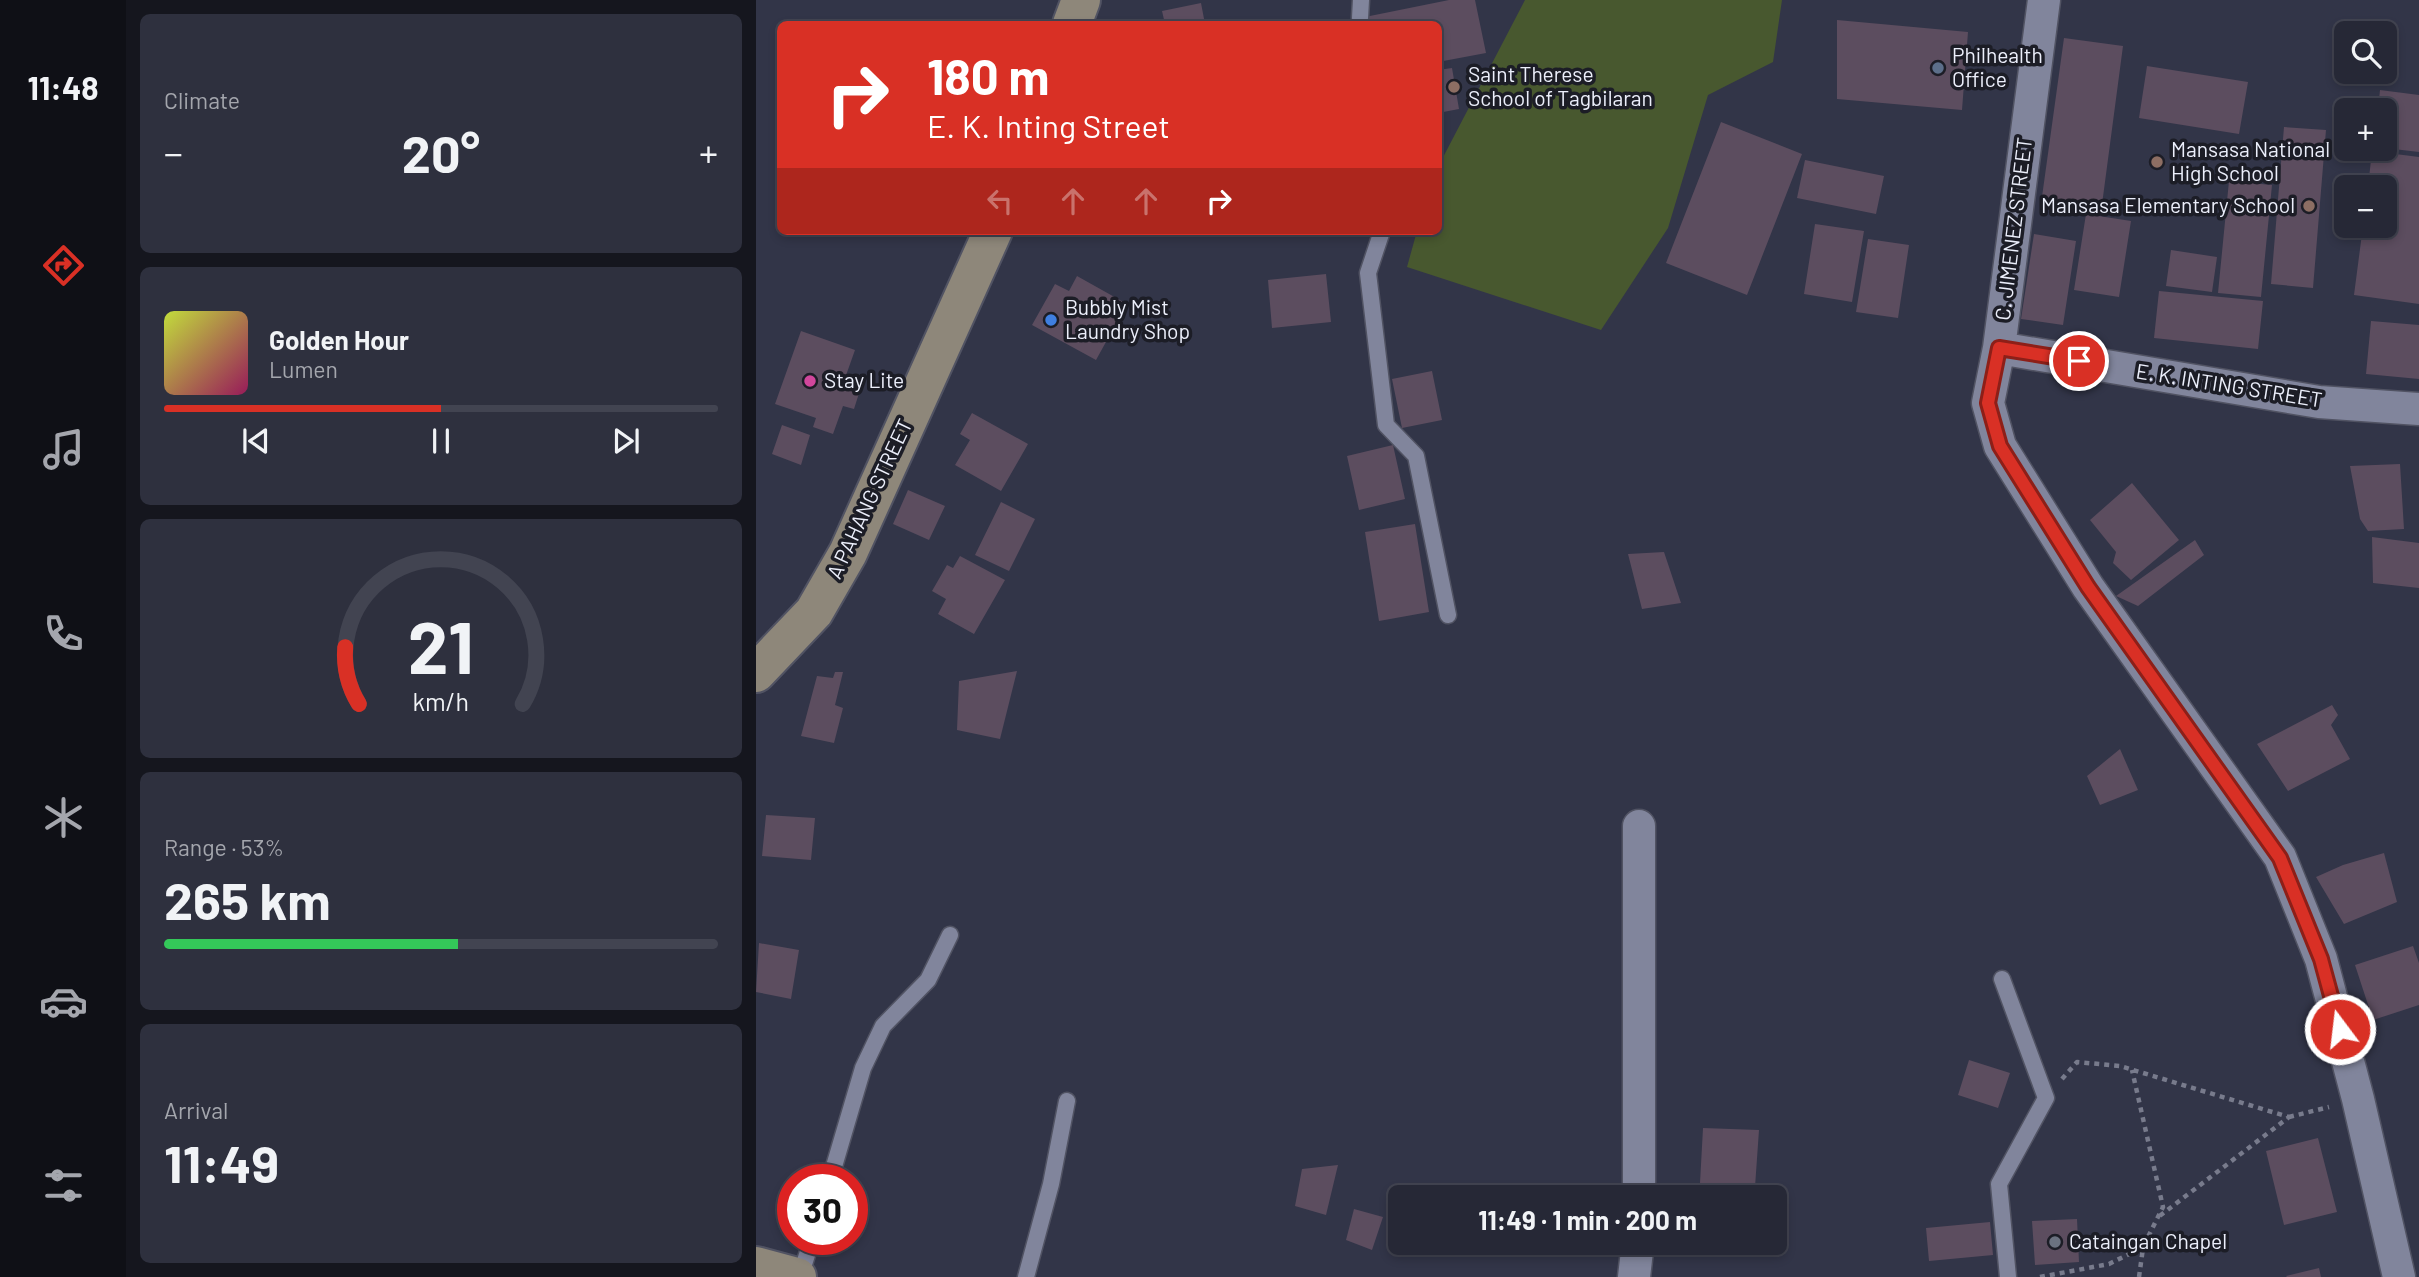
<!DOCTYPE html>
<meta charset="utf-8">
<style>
:root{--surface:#262836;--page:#2e303e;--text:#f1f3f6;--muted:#a4a6ad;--line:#424451;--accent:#d93025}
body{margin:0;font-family:Barlow,sans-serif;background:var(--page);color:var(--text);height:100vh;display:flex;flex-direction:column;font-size:26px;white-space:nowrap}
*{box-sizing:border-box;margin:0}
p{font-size:23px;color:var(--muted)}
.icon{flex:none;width:38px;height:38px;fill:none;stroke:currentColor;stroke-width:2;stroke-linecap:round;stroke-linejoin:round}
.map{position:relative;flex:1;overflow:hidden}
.details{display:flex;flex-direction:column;gap:14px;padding:14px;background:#15161e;width:630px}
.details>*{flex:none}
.guide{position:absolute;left:21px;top:21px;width:665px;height:214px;border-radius:10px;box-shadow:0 4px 10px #0003,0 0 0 2px var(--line);background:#d93025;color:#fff;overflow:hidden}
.tools{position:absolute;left:1578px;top:21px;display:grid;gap:14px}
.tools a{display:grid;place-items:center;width:63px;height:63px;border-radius:10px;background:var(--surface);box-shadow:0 4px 10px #0003,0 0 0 2px var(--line);font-size:35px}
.speed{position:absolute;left:21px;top:1164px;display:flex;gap:14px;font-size:35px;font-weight:700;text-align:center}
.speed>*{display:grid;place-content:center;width:91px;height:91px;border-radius:50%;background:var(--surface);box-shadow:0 4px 10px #0003,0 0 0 2px var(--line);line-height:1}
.speed .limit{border:10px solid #d22;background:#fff;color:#111}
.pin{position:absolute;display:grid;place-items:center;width:60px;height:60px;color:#fff;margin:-30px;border:4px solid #fff;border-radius:50%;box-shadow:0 2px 7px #0007}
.me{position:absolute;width:77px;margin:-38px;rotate:345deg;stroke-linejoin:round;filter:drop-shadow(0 0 5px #0008)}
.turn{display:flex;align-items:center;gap:24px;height:147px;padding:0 35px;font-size:32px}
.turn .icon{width:91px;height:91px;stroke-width:2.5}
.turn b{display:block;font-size:49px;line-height:60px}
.lanes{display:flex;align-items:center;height:66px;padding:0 35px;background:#0003;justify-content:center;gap:35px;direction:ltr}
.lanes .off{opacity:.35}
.big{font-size:52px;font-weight:700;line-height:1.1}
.details .tile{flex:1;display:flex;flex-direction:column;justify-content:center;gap:10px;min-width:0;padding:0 24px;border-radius:10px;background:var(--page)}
.details .dial{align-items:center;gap:0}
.dial svg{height:182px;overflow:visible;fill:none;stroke:var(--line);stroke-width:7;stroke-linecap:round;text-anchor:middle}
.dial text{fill:var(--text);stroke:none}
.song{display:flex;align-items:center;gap:21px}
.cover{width:84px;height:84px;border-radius:10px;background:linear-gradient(135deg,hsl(70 70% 55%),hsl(330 70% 35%))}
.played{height:7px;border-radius:4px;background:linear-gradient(90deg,var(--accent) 50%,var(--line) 50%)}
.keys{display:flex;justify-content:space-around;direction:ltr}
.heat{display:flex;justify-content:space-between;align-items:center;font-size:38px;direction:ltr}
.charge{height:10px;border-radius:5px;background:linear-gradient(90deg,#34c759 53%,var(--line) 0)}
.trip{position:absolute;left:632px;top:1185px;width:399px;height:70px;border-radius:10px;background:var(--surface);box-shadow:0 4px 10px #0003,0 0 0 2px var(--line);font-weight:700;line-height:70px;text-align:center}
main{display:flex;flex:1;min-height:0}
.dock{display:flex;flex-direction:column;width:126px;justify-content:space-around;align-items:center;background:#0f1016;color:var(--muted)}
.dock .icon{width:49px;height:49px}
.dock .selected{color:var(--accent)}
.dock b{font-size:32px;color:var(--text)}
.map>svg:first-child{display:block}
.green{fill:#48582f}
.building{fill:#5c4d5f}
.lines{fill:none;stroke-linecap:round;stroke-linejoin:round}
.lane-casing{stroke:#515363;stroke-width:19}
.street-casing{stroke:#515363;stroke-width:35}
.secondary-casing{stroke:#515363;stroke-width:42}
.path{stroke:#787b8c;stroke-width:4.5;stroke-dasharray:5 5;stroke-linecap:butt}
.lane{stroke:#81859c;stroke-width:16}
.street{stroke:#81859c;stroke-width:32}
.secondary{stroke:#8e877a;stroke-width:38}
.route-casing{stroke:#8d1f18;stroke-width:18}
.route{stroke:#d93025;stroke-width:12}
.service-dot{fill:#5c6f8a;stroke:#1c1d26;stroke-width:2.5}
.education-dot{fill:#8d6e63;stroke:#1c1d26;stroke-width:2.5}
.shop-dot{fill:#3f7fe0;stroke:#1c1d26;stroke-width:2.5}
.hotel-dot{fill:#d1479c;stroke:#1c1d26;stroke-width:2.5}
.worship-dot{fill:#6b7280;stroke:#1c1d26;stroke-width:2.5}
.labels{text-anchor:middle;stroke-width:7;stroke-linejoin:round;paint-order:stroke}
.poi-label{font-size:21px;fill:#eceffb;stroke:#1c1d26;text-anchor:start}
.street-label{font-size:21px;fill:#eceffb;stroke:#1c1d26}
</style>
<main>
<nav class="dock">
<b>11:48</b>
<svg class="icon selected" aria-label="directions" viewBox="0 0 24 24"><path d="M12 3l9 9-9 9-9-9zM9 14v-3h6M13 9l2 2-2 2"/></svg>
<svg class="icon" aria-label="music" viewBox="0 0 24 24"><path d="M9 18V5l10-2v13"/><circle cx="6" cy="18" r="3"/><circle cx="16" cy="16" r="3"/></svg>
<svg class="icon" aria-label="phone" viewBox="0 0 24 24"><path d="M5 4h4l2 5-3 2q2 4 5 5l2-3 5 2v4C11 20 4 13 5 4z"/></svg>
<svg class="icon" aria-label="climate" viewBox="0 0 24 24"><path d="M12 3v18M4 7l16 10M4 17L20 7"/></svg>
<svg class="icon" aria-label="car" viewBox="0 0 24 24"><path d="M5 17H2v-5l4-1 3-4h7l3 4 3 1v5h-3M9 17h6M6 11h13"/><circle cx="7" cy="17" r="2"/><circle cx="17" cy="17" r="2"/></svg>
<svg class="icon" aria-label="filters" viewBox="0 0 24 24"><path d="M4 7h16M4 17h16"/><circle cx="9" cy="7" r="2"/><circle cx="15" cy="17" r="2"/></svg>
</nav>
<section class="details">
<div class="tile"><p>Climate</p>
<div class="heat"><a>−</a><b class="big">20°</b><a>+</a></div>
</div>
<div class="tile">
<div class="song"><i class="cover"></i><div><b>Golden Hour</b><p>Lumen</p></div></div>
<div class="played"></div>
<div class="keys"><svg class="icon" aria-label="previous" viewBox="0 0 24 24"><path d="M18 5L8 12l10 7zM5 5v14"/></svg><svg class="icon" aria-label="pause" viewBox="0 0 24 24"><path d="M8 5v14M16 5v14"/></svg><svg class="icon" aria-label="next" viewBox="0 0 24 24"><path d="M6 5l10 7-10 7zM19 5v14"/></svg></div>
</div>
<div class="tile dial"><svg viewBox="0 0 100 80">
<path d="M14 69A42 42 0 1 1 86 69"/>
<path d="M14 69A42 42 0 0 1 8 44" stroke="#d93025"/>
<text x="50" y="56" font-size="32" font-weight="700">21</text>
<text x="50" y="72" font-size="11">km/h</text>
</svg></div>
<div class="tile"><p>Range · 53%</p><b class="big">265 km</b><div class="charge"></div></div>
<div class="tile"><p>Arrival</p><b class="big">11:49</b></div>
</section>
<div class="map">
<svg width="1663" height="1277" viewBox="0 0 1663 1277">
<rect width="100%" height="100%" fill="#323548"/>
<path class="green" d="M769,0H1026L1017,62L952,95L912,228L845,330L651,267L661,231H682L683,165Z"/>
<path class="building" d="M693,0H719L730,53L682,62V24H600L599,19Z
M445,3L449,24H409L406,11Z
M1081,20L1212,32L1206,110L1081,99Z
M1308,38L1367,46L1345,212L1285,204Z
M1391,66L1492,82L1483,134L1383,118Z
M696,68L703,109L682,113V70Z
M1624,90L1663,95V152L1629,148V110H1622Z
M965,122L1046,154L991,295L910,263Z
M1528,127L1570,130L1557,288L1515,284Z
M1616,151L1663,157V304L1598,295L1607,226H1629V187H1612Z
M1049,160L1128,176L1120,214L1041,198Z
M1473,181L1516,185L1505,297L1462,293Z
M1330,214L1375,221L1363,297L1318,290Z
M1059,224L1108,231L1096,302L1048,294Z
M1278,234L1320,241L1307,325L1265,319Z
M1112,239L1153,245L1142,318L1100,312Z
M1415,250L1461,257L1456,292L1410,286Z
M570,274L575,322L516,328L512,280Z
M321,276L371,304L340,360L276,325L299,284L313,291Z
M1403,291L1507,301L1502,349L1398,338Z
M1615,321L1663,325V379L1610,374Z
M45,331L99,350L88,381L105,387L98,409L87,406L77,434L57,427L60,418L19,404Z
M676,371L686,420L646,428L636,379Z
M216,413L272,444L245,491L199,465L214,440L204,434Z
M26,425L54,435L45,465L16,454Z
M637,445L649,499L603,510L591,456Z
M1644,464L1648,529L1612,531L1604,519L1594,466Z
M1376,483L1423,540L1375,580L1357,563L1360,552L1334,520Z
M152,490L189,506L173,540L137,524Z
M245,502L279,519L253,571L219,555Z
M659,524L673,612L623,621L609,532Z
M1616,537L1663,543V588L1617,583Z
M1439,540L1448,555L1382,606L1360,596Z
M908,552L925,603L886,609L872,554Z
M204,556L249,580L218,634L182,614L190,599L176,591L191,565L197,568Z
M261,671L244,739L201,730L203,681Z
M79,672H87L79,705L87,708L78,743L45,736L61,676L77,678Z
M1576,705L1582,715L1575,725L1594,759L1532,791L1501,744Z
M1364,749L1382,790L1344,805L1331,776Z
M10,815L59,818L55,860L6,856Z
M1628,853L1641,902L1588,924L1560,877L1587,865Z
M3,943L43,950L35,999L0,992Z
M1657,946L1663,963V1005L1617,1020L1599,965Z
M1213,1060L1254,1073L1242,1108L1202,1095Z
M947,1128L1003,1130L999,1187L944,1183Z
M1562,1138L1581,1212L1528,1225L1510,1151Z
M582,1165L570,1215L539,1206L546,1169Z
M598,1209L627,1217L616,1250L590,1240Z
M1321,1219L1323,1262L1279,1265L1276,1221Z
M1234,1222L1237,1255L1173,1261L1170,1228Z
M1563,1268L1565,1277H1531L1530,1276Z"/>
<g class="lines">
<defs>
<path id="lane" d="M604,18L605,0
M626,231L612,273L630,425L660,456L692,615
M1246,979L1290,1098L1243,1184L1252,1277
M74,1180L107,1068L127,1026L172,980L194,935
M44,1277L56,1239
M270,1277L295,1184L311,1101"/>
<path id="street" d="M1288,0L1243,348L1232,403L1244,446L1332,587L1524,857L1565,959L1602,1099L1643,1277
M1243,348L1563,402L1663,409
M883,1197V826
M878,1277L882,1242"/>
<path id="secondary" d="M316,24L325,0
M0,673L58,612L92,553L237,231
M0,1266L41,1277"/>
</defs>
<use href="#lane" class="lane-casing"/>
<use href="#street" class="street-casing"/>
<use href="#secondary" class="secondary-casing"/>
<path class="path" d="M1306,1079L1321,1062L1364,1066L1533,1117L1401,1218
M1533,1117L1573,1107
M1284,1277L1353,1264L1387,1247L1407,1207L1376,1070
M1383,1277L1387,1248"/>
<use href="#lane" class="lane"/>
<use href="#street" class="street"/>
<use href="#secondary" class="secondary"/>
</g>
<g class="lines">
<defs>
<path id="route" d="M1323,361L1243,348L1232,403L1244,446L1332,587L1524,858L1565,959L1584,1029"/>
</defs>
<use href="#route" class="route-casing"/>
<use href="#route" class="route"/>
</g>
<circle class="service-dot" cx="1182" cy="68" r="7"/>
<g class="education-dot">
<circle cx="698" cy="87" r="7"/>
<circle cx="1401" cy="162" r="7"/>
<circle cx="1553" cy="206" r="7"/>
</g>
<circle class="shop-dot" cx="295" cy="320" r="7"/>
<circle class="hotel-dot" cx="54" cy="381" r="7"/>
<circle class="worship-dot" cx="1299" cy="1242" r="7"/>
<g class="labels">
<g class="poi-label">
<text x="1196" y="63">Philhealth<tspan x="1196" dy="24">Office</tspan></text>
<text x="712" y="82">Saint Therese<tspan x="712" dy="24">School of Tagbilaran</tspan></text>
<text x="1415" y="157">Mansasa National<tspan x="1415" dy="24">High School</tspan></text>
<text x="1539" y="213" text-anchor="end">Mansasa Elementary School</text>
<text x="309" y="315">Bubbly Mist<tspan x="309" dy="24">Laundry Shop</tspan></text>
<text x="68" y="388">Stay Lite</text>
<text x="1313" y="1249">Cataingan Chapel</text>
</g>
<g class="street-label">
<text transform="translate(1258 229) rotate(-83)" y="7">C. JIMENEZ STREET</text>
<text transform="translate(1473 386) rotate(9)" y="7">E. K. INTING STREET</text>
<text transform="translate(114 499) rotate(-65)" y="7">A PAHANG STREET</text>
</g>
</g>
</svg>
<div class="tools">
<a><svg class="icon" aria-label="search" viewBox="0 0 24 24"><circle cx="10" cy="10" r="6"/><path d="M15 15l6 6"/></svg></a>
<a>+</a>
<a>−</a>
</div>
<div class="speed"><div class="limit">30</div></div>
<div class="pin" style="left:1323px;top:361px;background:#d93025"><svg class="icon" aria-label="arrive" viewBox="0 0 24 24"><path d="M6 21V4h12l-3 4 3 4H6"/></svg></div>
<svg class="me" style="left:1584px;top:1029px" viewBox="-20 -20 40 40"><circle r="17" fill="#d93025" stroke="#fff" stroke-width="3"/><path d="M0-11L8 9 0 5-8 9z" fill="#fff"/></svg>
<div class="trip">11:49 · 1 min · 200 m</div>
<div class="guide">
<div class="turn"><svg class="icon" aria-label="right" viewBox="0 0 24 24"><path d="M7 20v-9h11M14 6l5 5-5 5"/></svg><div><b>180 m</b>E. K. Inting Street</div></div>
<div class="lanes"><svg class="icon off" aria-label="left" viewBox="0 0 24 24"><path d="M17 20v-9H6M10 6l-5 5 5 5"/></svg><svg class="icon off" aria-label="ahead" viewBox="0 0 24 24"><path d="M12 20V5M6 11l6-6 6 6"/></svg><svg class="icon off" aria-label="ahead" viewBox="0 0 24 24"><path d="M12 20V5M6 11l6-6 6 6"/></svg><svg class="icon" aria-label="right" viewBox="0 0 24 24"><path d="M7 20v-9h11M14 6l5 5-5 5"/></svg></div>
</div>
</div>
</main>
